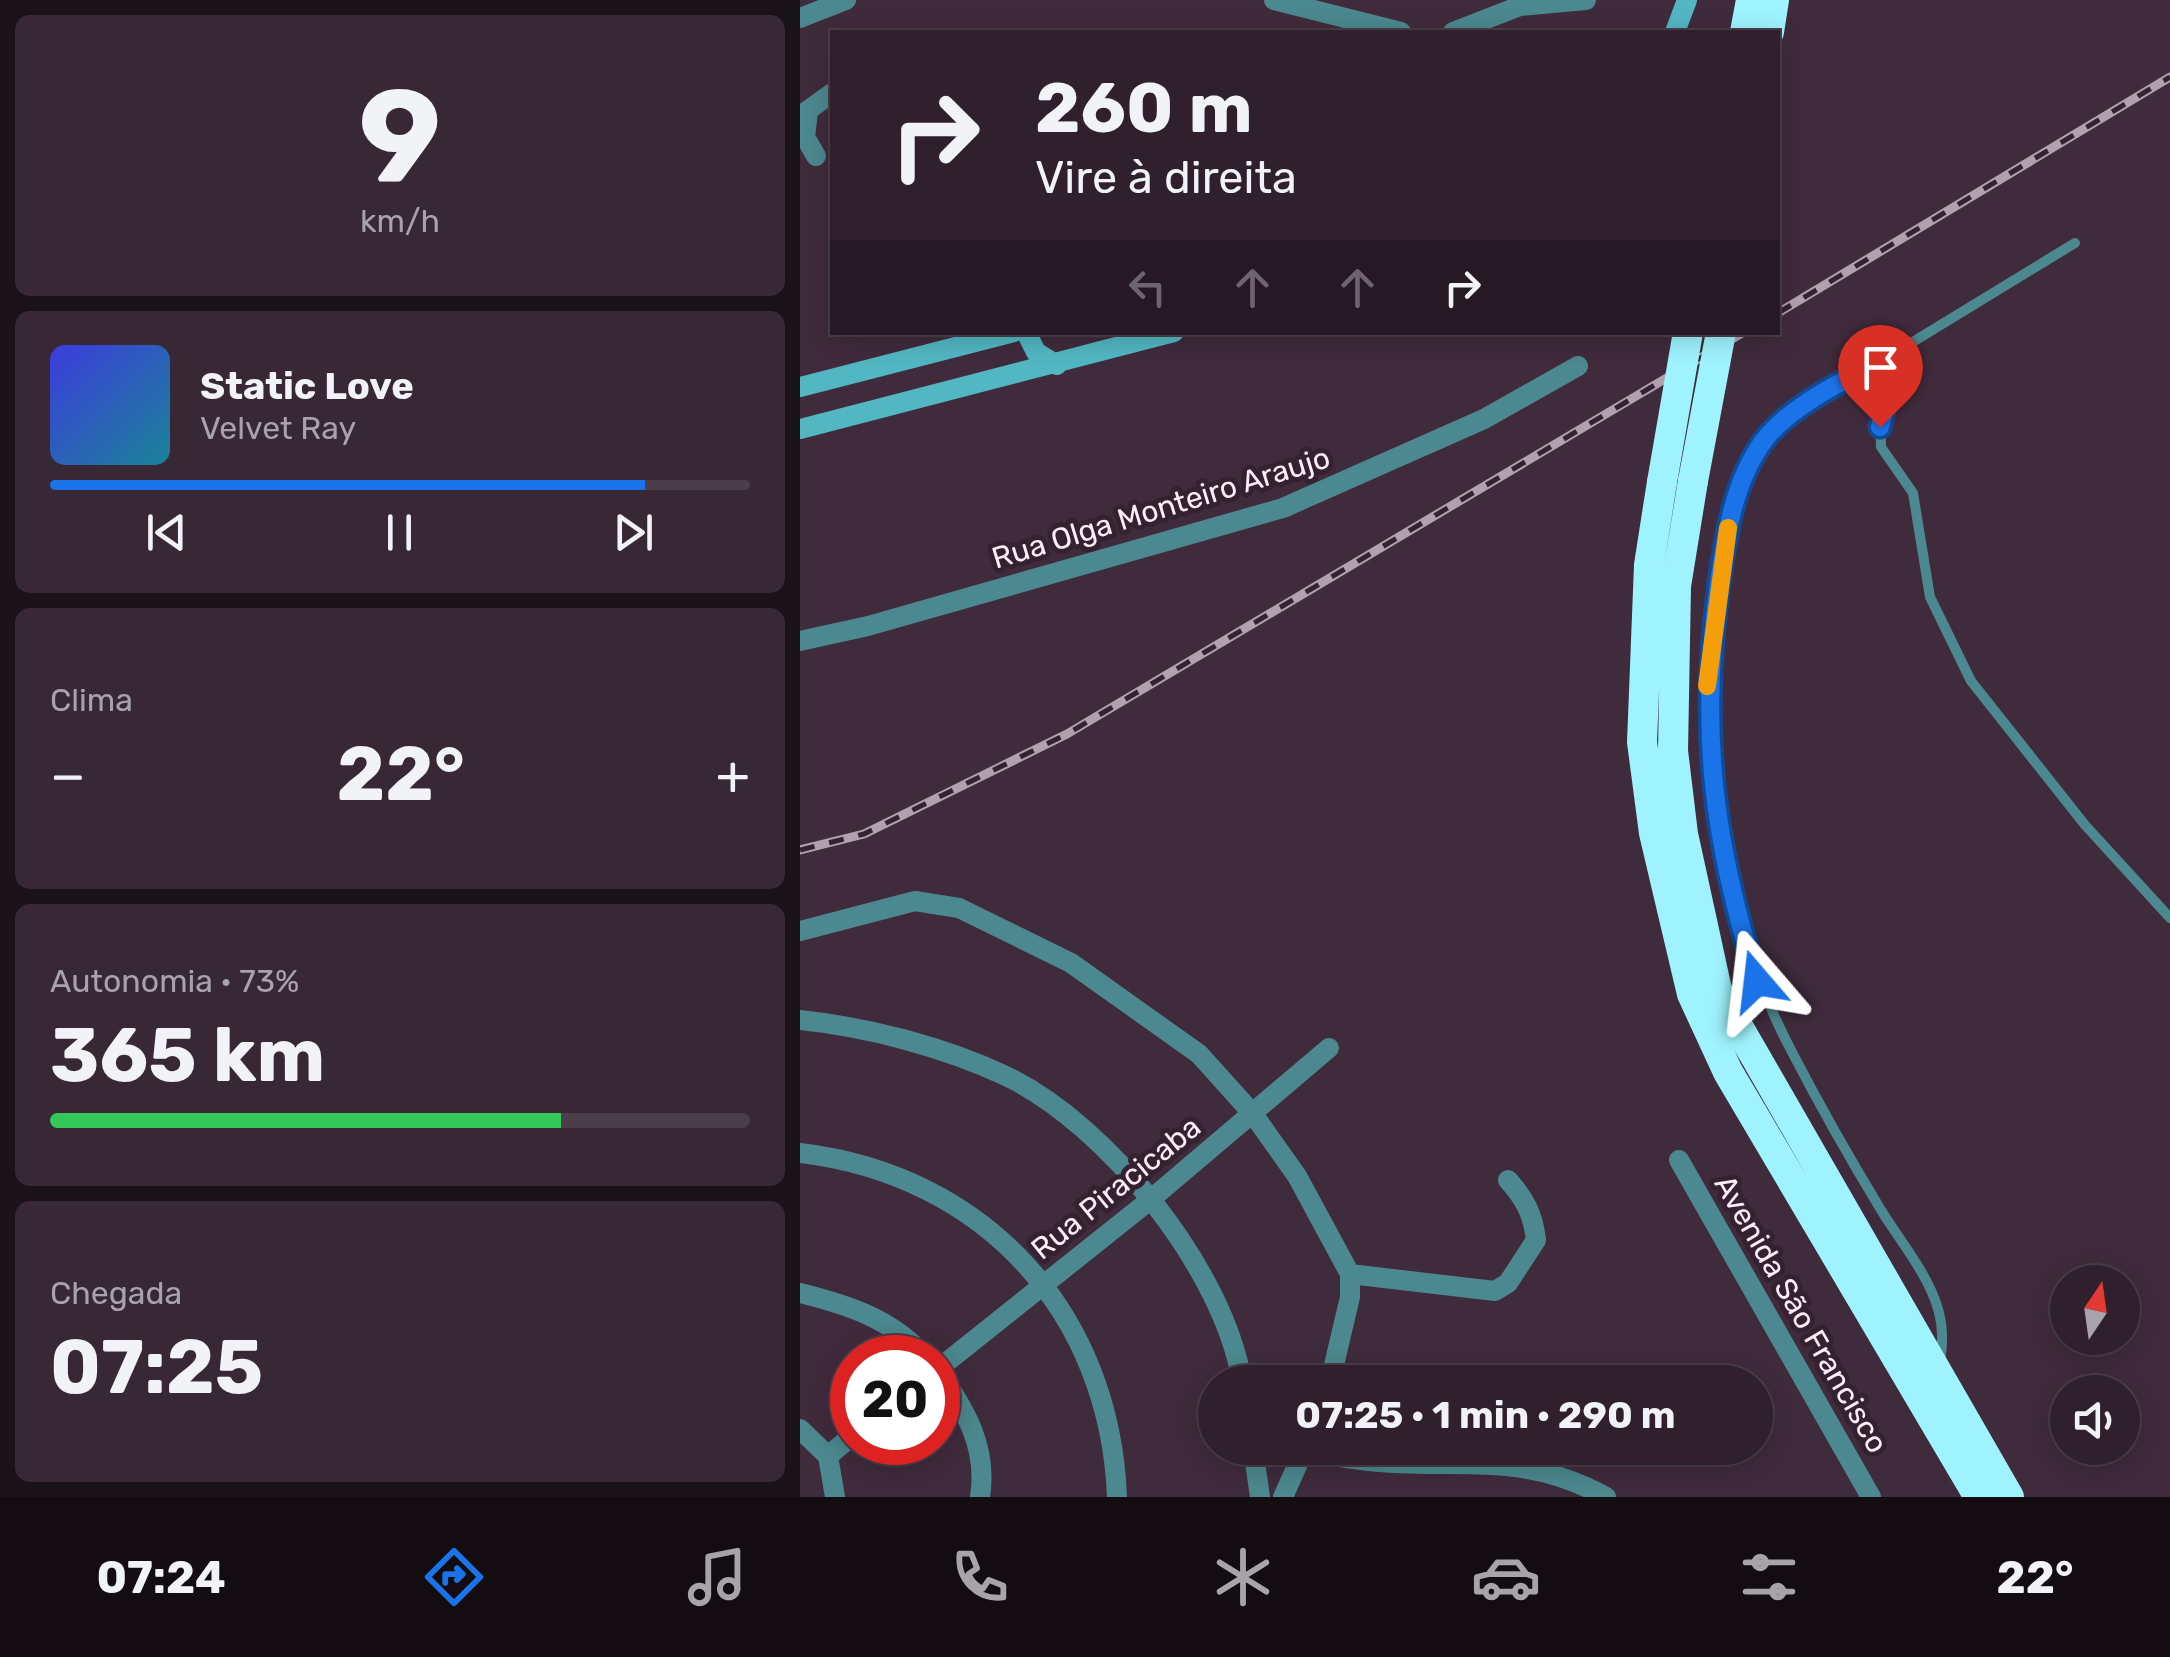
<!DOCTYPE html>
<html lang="pt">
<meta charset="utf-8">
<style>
:root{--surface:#30202d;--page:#382835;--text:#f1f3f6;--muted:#a8a3aa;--line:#4b3e49;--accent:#1a73e8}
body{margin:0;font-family:Rubik,sans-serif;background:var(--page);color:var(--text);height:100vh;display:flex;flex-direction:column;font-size:38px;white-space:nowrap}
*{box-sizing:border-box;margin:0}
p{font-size:32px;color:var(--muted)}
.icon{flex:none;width:55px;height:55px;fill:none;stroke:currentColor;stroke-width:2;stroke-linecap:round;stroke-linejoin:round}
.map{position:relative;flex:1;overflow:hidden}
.panel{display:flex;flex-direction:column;gap:15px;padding:15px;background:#1a1219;width:800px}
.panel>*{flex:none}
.banner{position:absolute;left:30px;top:30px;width:950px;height:305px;border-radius:0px;box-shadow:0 5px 25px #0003,0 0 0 2px var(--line);background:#30202d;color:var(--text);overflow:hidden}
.needle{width:65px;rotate:13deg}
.buttons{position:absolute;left:1250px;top:1265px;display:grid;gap:20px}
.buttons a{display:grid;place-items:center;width:90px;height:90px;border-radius:50%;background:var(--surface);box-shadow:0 5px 25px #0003,0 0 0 2px var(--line);font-size:50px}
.speed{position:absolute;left:30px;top:1335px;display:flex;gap:20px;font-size:50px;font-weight:700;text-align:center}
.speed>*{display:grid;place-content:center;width:130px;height:130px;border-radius:50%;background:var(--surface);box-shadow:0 5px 25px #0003,0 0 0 2px var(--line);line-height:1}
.speed .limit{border:15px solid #d22;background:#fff;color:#111}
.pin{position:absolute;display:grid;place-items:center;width:85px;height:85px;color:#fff;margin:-102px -42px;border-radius:50% 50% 50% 0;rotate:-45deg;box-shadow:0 0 10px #0007}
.pin .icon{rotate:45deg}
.me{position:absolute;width:110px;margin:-55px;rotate:343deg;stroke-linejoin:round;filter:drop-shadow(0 0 8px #0008)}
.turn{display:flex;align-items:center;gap:35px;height:210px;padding:0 40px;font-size:45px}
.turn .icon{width:130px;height:130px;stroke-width:2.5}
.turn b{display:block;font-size:70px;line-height:85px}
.lanes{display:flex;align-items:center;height:95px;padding:0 40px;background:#0003;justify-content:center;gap:50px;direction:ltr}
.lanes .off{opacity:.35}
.big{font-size:75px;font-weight:700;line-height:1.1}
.panel .tile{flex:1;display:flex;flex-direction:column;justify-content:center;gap:15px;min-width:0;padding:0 35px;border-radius:15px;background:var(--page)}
.panel .dial{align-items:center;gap:0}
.dial b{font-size:130px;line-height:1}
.song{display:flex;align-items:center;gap:30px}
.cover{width:120px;height:120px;border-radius:15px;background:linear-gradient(135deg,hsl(240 70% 55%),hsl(190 70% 35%))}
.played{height:10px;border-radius:5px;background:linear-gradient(90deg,var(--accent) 85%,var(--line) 85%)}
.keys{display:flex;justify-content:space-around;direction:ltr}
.heat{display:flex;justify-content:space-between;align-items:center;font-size:55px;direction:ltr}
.charge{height:15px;border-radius:8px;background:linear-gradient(90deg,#34c759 73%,var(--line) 0)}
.trip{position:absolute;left:398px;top:1365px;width:575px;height:100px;border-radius:50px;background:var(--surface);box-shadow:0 5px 25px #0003,0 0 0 2px var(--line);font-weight:700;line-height:100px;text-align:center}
.tab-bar{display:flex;height:160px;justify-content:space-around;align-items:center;background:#130d12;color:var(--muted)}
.tab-bar .icon{width:70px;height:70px}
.tab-bar .current{color:var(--accent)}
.tab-bar b{font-size:45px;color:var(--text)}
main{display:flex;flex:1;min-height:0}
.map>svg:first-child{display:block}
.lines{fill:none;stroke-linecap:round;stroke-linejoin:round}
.service{stroke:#4c888f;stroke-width:10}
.minor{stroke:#4c888f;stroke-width:20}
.secondary{stroke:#52b7c3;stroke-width:20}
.motorway{stroke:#9ef3fe;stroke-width:30}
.rail-casing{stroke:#b1a0ad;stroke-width:9}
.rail{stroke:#352132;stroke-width:5;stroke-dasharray:15;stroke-linecap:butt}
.motorway-bridge{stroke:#9ef3fe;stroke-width:30}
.route-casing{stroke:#114b97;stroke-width:25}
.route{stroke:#1a73e8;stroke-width:18}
.slow{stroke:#f59e0b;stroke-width:18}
.labels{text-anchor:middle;stroke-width:10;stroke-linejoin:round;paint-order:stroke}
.street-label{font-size:30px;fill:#fceef8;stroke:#352132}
</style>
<main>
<section class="panel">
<div class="tile dial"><b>9</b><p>km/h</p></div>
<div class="tile">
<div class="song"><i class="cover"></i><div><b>Static Love</b><p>Velvet Ray</p></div></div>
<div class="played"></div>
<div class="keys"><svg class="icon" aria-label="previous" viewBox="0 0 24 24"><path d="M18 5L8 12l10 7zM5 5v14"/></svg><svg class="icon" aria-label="pause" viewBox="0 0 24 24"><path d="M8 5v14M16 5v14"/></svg><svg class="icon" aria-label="next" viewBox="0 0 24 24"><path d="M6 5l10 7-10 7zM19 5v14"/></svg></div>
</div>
<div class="tile"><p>Clima</p>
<div class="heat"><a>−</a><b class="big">22°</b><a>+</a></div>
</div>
<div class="tile"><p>Autonomia · 73%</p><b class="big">365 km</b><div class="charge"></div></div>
<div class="tile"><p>Chegada</p><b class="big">07:25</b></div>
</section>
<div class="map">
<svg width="1370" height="1497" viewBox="0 0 1370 1497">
<rect width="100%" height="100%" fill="#402b3c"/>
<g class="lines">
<path class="service" d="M1275,243L1098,351L1080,409L1081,447L1113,493L1130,597L1171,681L1285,825L1370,918
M1098,351C1056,376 997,399 966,439C935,478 926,533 919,581C897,745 914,904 992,1052C1020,1106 1050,1159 1081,1210C1100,1241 1128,1274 1138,1309C1143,1326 1143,1344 1140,1361"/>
<path class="minor" d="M474,0L601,32
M0,18L46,0
M653,32L720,6L786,0
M8,111L5,137L16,156
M0,116L32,93
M0,641L68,626L483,508L684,419L778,366
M0,931L115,901L159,908L271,963L399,1054L453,1114L497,1176L550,1274V1297L530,1382
M0,1020C68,1027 144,1047 206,1076C308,1125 424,1270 442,1382
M0,1153C185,1175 310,1313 317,1497
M879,1160L1071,1497
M550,1274L695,1291L708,1283L736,1240C733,1214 725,1199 708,1180
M0,1293C48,1305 93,1319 126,1358
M138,1369L350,1200L529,1048
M138,1370C165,1411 188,1446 180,1497
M0,1429L28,1456L35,1497
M453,1448L460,1497
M503,1452C529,1455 554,1460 580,1462C667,1469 724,1452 806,1497
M28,1456L52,1436
M483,1497L505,1448"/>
<path class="secondary" d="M875,32L887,0
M226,332L236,352L257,365
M0,387L214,332
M0,429L374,332"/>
<path class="motorway" d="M945,32L951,0
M969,32L974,0
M893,481L876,586L873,751L883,834L917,990L1209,1497
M862,482L849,565L842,742L854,833L892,994L928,1072L1179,1497"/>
<defs>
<path id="rail" d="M978,313L1370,77
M0,850L64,834L267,734L944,332"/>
</defs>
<use href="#rail" class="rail-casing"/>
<use href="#rail" class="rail"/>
<path class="motorway-bridge" d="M893,481L921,332
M862,482L888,332"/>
</g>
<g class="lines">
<defs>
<path id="route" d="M957,981C913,841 899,729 919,583C926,534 934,480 965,439C996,400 1056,376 1098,351L1080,427"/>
</defs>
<use href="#route" class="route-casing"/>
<use href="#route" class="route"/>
<path class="slow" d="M907,686L928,528"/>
</g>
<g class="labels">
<g class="street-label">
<text transform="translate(361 508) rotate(-17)" y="10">Rua Olga Monteiro Araujo</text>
<text transform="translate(316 1188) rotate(-39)" y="10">Rua Piracicaba</text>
<text transform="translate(1001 1314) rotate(60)" y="10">Avenida São Francisco</text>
</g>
</g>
</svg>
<div class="buttons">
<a><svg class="needle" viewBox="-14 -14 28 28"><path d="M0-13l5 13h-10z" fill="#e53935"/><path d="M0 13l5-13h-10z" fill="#a8a3aa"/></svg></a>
<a><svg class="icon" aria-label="sound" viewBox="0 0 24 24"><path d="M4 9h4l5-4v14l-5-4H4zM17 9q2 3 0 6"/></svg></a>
</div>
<div class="speed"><div class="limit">20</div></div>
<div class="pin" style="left:1080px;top:427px;background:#d93025"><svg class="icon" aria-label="arrive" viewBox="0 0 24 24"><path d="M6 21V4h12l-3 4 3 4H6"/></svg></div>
<svg class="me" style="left:957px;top:981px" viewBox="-20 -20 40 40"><path d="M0-17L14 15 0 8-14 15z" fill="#1a73e8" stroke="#fff" stroke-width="4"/></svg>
<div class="trip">07:25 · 1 min · 290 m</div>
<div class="banner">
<div class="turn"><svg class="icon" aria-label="right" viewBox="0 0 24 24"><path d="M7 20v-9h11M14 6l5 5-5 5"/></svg><div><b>260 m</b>Vire à direita</div></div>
<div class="lanes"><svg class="icon off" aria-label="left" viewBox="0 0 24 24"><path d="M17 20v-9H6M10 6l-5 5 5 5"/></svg><svg class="icon off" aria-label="ahead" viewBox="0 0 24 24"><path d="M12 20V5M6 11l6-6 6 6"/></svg><svg class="icon off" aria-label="ahead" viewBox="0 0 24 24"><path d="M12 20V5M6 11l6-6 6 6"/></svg><svg class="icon" aria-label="right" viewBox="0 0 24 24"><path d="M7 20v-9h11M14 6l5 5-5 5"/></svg></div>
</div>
</div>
</main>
<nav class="tab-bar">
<b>07:24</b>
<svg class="icon current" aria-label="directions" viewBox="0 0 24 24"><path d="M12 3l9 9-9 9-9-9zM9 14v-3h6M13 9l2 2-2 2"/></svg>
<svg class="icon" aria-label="music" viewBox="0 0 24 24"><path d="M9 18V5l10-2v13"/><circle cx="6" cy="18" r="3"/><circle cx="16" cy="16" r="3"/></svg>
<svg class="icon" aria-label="phone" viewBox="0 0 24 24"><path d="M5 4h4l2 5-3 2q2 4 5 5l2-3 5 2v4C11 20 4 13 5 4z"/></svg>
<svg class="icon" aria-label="climate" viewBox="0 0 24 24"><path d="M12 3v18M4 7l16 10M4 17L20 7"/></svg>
<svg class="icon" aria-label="car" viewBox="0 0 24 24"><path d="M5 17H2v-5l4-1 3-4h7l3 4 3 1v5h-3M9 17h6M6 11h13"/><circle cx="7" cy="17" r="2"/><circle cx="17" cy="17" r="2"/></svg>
<svg class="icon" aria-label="filters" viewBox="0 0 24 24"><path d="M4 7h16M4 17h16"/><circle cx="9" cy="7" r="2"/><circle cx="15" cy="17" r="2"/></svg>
<b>22°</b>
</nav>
